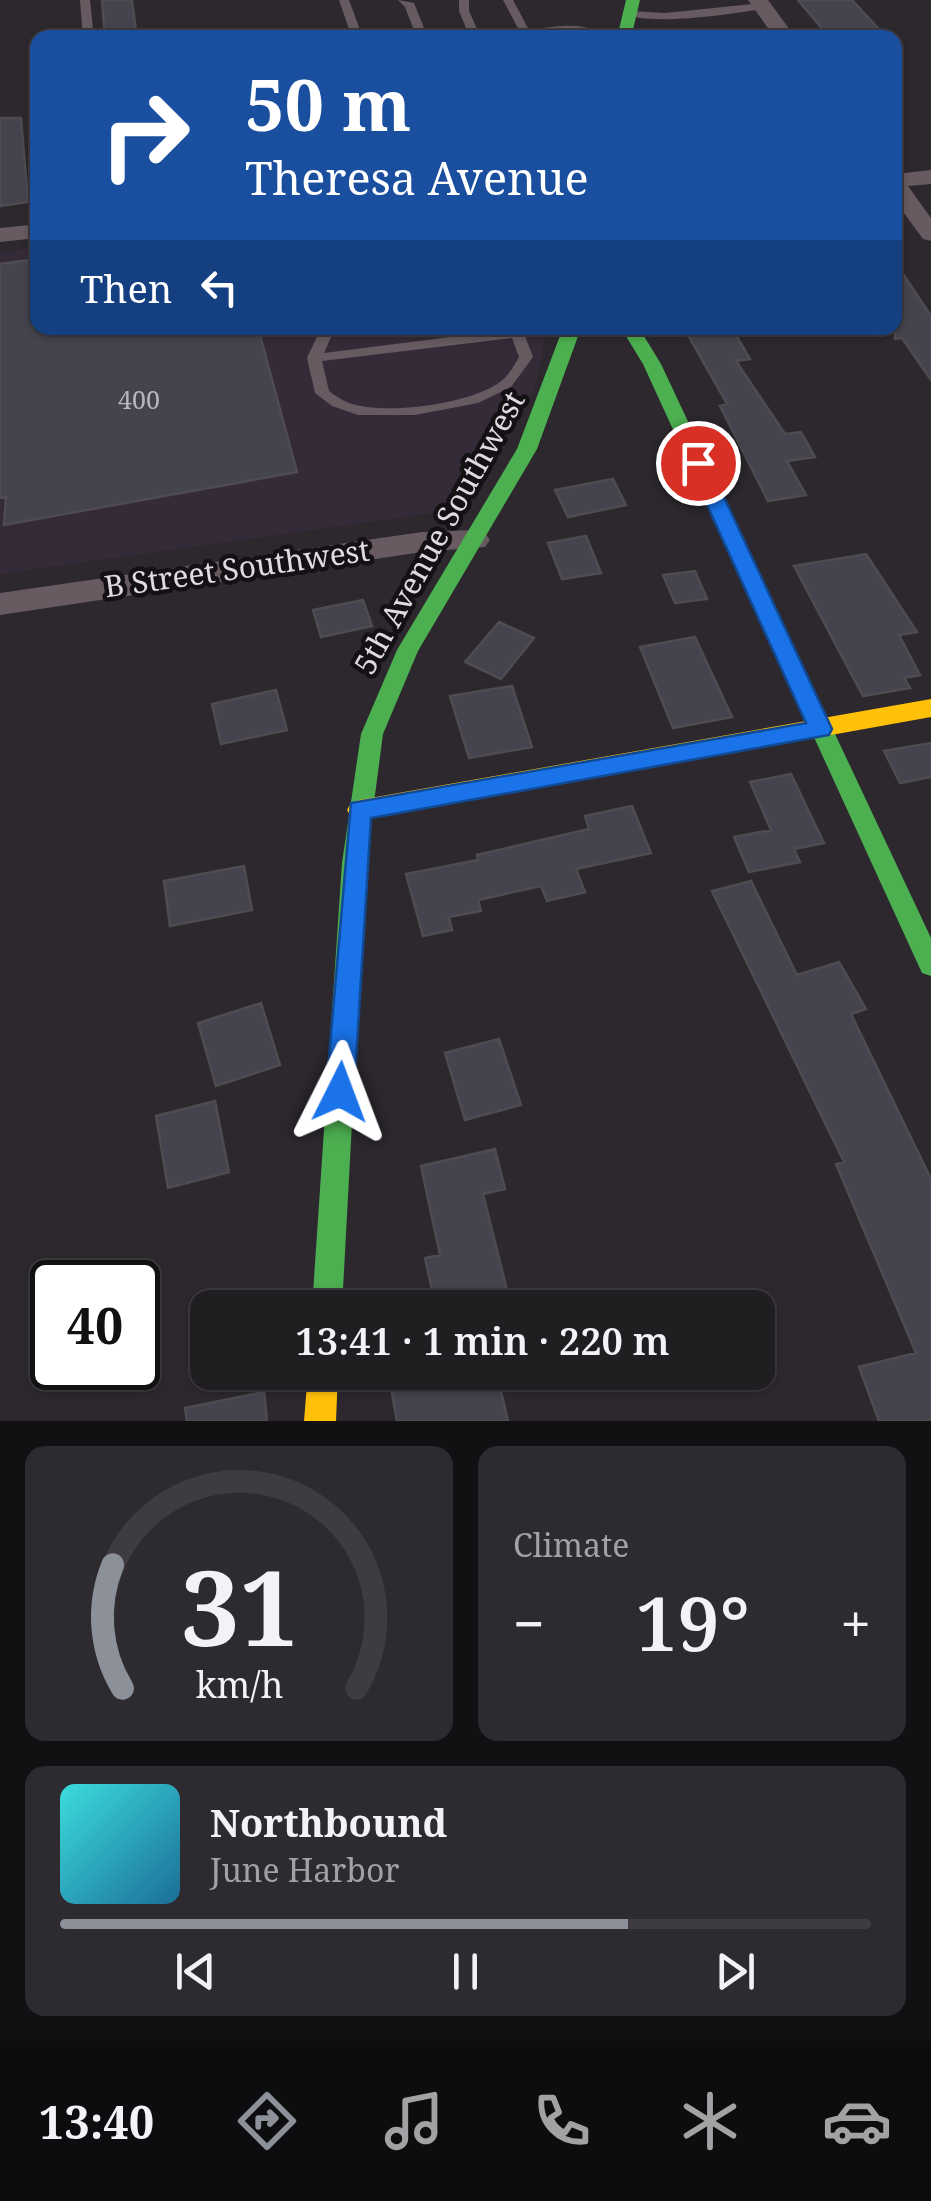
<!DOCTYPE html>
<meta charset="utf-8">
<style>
:root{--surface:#211e22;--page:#2d2b2f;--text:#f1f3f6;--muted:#a2a2a5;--line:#3e3c40;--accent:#8c9099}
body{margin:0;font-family:"Noto Serif",serif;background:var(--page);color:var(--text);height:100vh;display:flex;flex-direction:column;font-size:38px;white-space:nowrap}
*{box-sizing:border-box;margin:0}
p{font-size:32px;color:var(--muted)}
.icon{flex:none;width:55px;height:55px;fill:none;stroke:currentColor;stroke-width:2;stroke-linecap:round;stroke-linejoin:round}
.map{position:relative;height:1421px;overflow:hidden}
.details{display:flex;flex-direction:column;gap:25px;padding:25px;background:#121013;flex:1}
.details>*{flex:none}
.top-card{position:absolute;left:30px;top:30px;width:872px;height:305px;border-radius:20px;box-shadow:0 2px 8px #0004,0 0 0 2px var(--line);background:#1a4fa0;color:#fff;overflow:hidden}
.speed{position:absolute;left:30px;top:1260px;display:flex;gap:20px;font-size:50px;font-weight:700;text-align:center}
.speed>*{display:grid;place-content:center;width:130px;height:130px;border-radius:50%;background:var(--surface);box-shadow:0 2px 8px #0004,0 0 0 2px var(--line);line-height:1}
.speed .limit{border:5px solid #111;border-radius:15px;background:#fff;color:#111}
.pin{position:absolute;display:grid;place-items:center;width:85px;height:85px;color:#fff;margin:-42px;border:5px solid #fff;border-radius:50%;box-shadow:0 2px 10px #0007}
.me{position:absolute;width:110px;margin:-55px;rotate:3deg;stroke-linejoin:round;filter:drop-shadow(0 0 8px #0008)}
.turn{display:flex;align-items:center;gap:35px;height:210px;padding:0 50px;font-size:45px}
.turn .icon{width:130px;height:130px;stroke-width:2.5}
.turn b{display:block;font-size:70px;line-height:85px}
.then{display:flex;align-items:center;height:95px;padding:0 50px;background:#0003;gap:20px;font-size:38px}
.big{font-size:75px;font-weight:600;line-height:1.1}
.details .widget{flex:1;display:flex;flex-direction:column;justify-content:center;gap:15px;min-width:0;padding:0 35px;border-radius:20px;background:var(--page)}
.details .dial{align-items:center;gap:0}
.dial svg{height:260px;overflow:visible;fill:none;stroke:var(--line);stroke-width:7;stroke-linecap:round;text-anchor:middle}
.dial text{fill:var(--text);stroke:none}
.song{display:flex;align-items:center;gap:30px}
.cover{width:120px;height:120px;border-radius:15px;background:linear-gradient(135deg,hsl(180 70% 55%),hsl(200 70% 35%))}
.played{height:10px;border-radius:5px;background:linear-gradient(90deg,var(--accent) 70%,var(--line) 70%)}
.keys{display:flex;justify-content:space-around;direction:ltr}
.heat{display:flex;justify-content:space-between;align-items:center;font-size:55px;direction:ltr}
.details .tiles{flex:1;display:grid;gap:25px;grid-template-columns:1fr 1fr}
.widget:last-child{grid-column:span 2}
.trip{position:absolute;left:190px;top:1290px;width:585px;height:100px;border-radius:20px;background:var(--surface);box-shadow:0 2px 8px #0004,0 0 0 2px var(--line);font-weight:600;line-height:100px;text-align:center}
.dock{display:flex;height:160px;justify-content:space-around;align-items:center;background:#0d0c0e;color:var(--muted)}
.dock .icon{width:70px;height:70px}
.dock .current{color:var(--accent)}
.dock b{font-size:45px;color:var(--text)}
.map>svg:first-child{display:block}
.built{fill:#352b38}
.building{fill:#45444e;stroke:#4e4c51;stroke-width:2.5}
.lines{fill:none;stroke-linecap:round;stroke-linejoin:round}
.lane{fill:#675a60;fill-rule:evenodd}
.street{fill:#675a60;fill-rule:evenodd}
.fast{fill:#4caf50;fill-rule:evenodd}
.slow{fill:#ffc107;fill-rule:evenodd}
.route{fill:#1a73e8;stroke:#114b97;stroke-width:2.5}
.labels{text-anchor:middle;stroke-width:9;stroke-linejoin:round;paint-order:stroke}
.number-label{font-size:25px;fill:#b9b5bd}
.street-label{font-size:30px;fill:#e0dbe2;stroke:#141115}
</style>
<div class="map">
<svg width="931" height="1421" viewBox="0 0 931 1421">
<rect width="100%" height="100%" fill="#2c282e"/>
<path class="built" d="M37,248L38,328H547L535,387L468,508L0,574V253Z"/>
<path class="building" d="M102,0H132L137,38H105Z
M798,0H852L887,38H830Z
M0,118H21L28,202L0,206Z
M38,259V328H258L297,472L4,525L6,497L0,498V264Z
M895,262L931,316V380L902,338L895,339Z
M684,328H732L750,359L736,361L785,434L801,432L815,457L787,461L806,495L768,501L720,406L727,404Z
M613,479L626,505L568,517L555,490Z
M586,536L601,573L562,579L548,543Z
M866,554L917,632L899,635L920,675L904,678L910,688L863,696L794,566Z
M695,571L707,599L675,603L663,575Z
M363,600L372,626L321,637L313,610Z
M499,622L534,638L501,679L465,662Z
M695,637L732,717L673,728L640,647Z
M512,686L532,747L469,758L450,696Z
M276,690L287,730L221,744L212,704Z
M931,743V777L900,783L884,751Z
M791,774L824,843L794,849L800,862L749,872L734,837L771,830L750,782Z
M632,806L651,853L576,869L585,892L547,901L541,886L478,900L481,911L449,917L452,930L423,936L406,874L478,860L477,855L589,829L585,816Z
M244,866L252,910L170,926L164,881Z
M751,881L797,975L839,962L866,1009L851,1014L931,1179V1421H879L859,1367L916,1353L836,1164L844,1162L712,891Z
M261,1003L280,1065L216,1086L198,1023Z
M499,1039L521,1105L465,1120L445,1053Z
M215,1101L229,1172L168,1188L156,1116Z
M495,1149L505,1189L483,1194L508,1294L452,1308H436L425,1258L440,1255L421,1166Z
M407,1372H489L493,1389L500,1387L508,1421H397L389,1377Z
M264,1392L267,1421H187L185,1408Z"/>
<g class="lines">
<path class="lane" d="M80,0H90L94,38H83Z
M339,0H349L363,38H352Z
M398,0L414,3L428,38H417L405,7Z
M459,0H469V11L481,38H470L459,11Z
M503,0H513L529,30C557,26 585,20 609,38H595L576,31L522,36Z
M762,3L767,6L766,8C735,14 650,26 625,14L630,11L665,13Z
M321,328H335L324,353L522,328L527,333L525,336L533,357L511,387L478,403L415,415H358L332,406L315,393L307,358ZM512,338L519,357C514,366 509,375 500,382C470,404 392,414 356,405C346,403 337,397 329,391L322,361Z"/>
<path class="street" d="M748,0H768L796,38H775Z
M931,170V184L908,186L931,218V241L923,239L895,201V174Z
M38,224V238L0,242V228Z
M475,530L485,533L490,540L485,547L422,552L0,615V593L422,532Z"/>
<path class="fast" d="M626,0H640L631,38H617Z
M563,328H581L537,449L418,651L383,734L366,863L342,1308H312L342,863L361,734L397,650L517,449Z
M621,328H639L661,364L931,938V976L922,973L643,364Z"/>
<path class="slow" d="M931,699V717L359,820L351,817L347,810L351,803L359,800Z
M308,1372H338L336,1421H304Z"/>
</g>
<path class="route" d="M698,457L708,463L832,729L829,735L371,818L354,1092L350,1102L340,1105L330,1102L326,1092L351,803L806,723L688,463Z"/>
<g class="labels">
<g class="number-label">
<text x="139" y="409">400</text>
</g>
<g class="street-label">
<text transform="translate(440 533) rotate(-61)" y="10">5th Avenue Southwest</text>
<text transform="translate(237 569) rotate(-8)" y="10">B Street Southwest</text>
</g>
</g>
</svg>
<div class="speed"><div class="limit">40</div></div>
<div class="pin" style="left:698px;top:463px;background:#d93025"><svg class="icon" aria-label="arrive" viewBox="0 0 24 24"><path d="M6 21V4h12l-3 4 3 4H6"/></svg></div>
<svg class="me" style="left:340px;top:1092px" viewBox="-20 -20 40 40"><path d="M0-17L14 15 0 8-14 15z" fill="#1a73e8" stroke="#fff" stroke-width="4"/></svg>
<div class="trip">13:41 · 1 min · 220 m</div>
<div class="top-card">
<div class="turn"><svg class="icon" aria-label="right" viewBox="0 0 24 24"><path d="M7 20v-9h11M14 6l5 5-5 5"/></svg><div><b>50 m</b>Theresa Avenue</div></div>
<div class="then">Then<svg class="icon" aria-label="left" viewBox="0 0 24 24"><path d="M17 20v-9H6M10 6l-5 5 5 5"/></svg></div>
</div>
</div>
<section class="details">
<div class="tiles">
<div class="widget dial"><svg viewBox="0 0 100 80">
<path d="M14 69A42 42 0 1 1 86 69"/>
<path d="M14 69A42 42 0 0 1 11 31" stroke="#8c9099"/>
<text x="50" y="56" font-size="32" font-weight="700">31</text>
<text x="50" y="72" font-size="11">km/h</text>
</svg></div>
<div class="widget"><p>Climate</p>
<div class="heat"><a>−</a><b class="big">19°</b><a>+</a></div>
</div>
<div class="widget">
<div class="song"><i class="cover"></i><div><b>Northbound</b><p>June Harbor</p></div></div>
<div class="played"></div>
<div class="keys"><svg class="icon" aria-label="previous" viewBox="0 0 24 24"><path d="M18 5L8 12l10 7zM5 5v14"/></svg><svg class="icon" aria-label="pause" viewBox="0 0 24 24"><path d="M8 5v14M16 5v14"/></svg><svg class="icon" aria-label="next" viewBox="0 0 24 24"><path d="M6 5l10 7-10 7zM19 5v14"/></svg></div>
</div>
</div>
</section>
<nav class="dock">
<b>13:40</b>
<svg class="icon current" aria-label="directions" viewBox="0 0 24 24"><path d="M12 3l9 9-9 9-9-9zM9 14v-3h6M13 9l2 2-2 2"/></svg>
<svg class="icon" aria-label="music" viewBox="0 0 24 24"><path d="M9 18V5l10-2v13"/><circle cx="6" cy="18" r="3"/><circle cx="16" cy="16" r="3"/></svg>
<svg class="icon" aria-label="phone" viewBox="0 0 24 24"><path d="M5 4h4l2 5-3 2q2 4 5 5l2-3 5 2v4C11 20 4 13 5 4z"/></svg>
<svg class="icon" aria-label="climate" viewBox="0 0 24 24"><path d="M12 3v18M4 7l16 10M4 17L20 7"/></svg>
<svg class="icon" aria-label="car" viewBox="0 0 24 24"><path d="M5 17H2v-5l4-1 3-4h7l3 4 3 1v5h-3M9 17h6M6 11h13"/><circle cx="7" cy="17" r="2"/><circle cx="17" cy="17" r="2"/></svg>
</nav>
